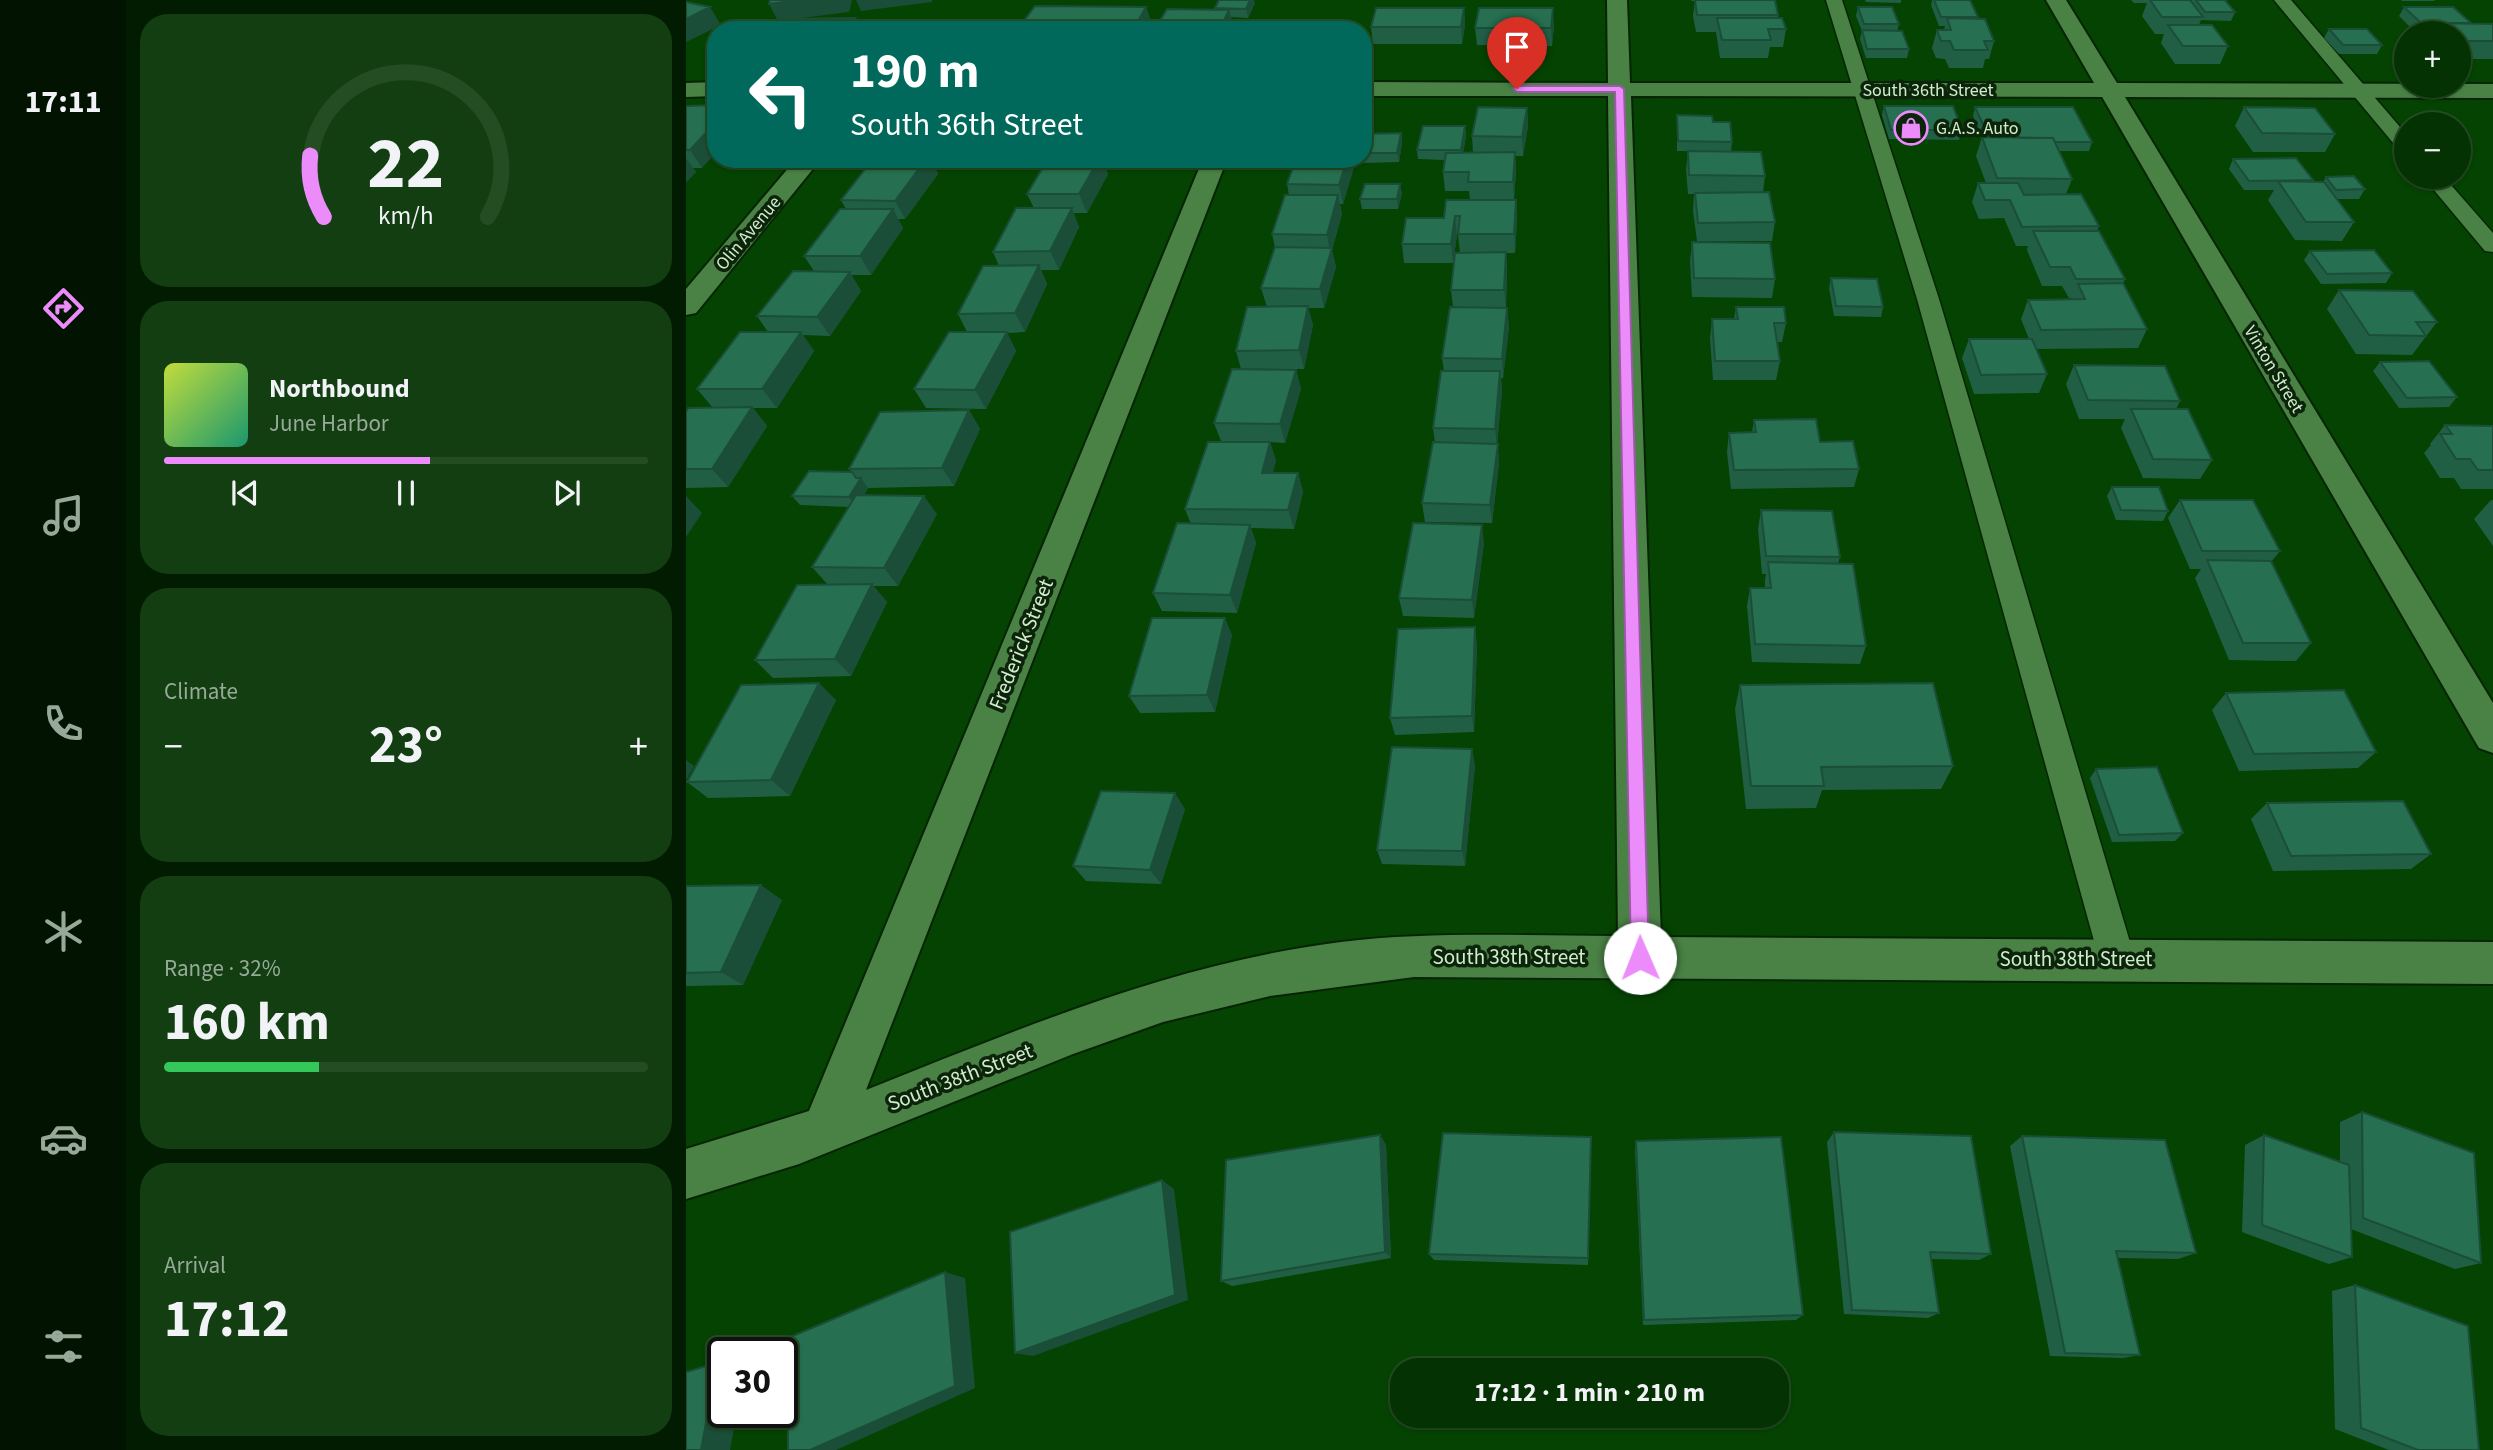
<!DOCTYPE html>
<meta charset="utf-8">
<style>
:root{--surface:#043202;--page:#123e11;--text:#f1f3f6;--muted:#97aa99;--line:#254d24;--accent:#ec8cfb}
body{margin:0;font-family:"Source Sans 3",sans-serif;background:var(--page);color:var(--text);height:100vh;display:flex;flex-direction:column;font-size:26px;white-space:nowrap}
*{box-sizing:border-box;margin:0}
p{font-size:23px;color:var(--muted)}
.icon{flex:none;width:38px;height:38px;fill:none;stroke:currentColor;stroke-width:2;stroke-linecap:round;stroke-linejoin:round}
.map{position:relative;flex:1;overflow:hidden}
.details{display:flex;flex-direction:column;gap:14px;padding:14px;background:#021c01;width:560px}
.details>*{flex:none}
.guide{position:absolute;left:21px;top:21px;width:665px;height:147px;border-radius:28px;box-shadow:0 2px 5px #0004,0 0 0 2px var(--line);background:#00695c;color:#fff;overflow:hidden}
.tools{position:absolute;left:1708px;top:21px;display:grid;gap:14px}
.tools a{display:grid;place-items:center;width:77px;height:77px;border-radius:50%;background:var(--surface);box-shadow:0 2px 5px #0004,0 0 0 2px var(--line);font-size:35px}
.speed{position:absolute;left:21px;top:1337px;display:flex;gap:14px;font-size:35px;font-weight:700;text-align:center}
.speed>*{display:grid;place-content:center;width:91px;height:91px;border-radius:50%;background:var(--surface);box-shadow:0 2px 5px #0004,0 0 0 2px var(--line);line-height:1}
.speed .limit{border:4px solid #111;border-radius:10px;background:#fff;color:#111}
.pin{position:absolute;display:grid;place-items:center;width:60px;height:60px;color:#fff;margin:-72px -30px;border-radius:50% 50% 50% 0;rotate:-45deg;box-shadow:0 0 7px #0007}
.pin .icon{rotate:45deg}
.me{position:absolute;width:77px;margin:-38px;rotate:359deg;stroke-linejoin:round;filter:drop-shadow(0 0 5px #0008)}
.turn{display:flex;align-items:center;gap:24px;height:147px;padding:0 28px;font-size:32px}
.turn .icon{width:91px;height:91px;stroke-width:2.5}
.turn b{display:block;font-size:49px;line-height:60px}
.big{font-size:52px;font-weight:700;line-height:1.1}
.details .widget{flex:1;display:flex;flex-direction:column;justify-content:center;gap:10px;min-width:0;padding:0 24px;border-radius:28px;background:var(--page)}
.details .dial{align-items:center;gap:0}
.dial svg{height:182px;overflow:visible;fill:none;stroke:var(--line);stroke-width:7;stroke-linecap:round;text-anchor:middle}
.dial text{fill:var(--text);stroke:none}
.song{display:flex;align-items:center;gap:21px}
.cover{width:84px;height:84px;border-radius:10px;background:linear-gradient(135deg,hsl(70 70% 55%),hsl(160 70% 35%))}
.played{height:7px;border-radius:4px;background:linear-gradient(90deg,var(--accent) 55%,var(--line) 55%)}
.keys{display:flex;justify-content:space-around;direction:ltr}
.heat{display:flex;justify-content:space-between;align-items:center;font-size:38px;direction:ltr}
.charge{height:10px;border-radius:5px;background:linear-gradient(90deg,#34c759 32%,var(--line) 0)}
.trip{position:absolute;left:704px;top:1358px;width:399px;height:70px;border-radius:28px;background:var(--surface);box-shadow:0 2px 5px #0004,0 0 0 2px var(--line);font-weight:700;line-height:70px;text-align:center}
main{display:flex;flex:1;min-height:0}
.menu{display:flex;flex-direction:column;width:126px;justify-content:space-around;align-items:center;background:#021401;color:var(--muted)}
.menu .icon{width:49px;height:49px}
.menu .selected{color:var(--accent)}
.menu b{font-size:32px;color:var(--text)}
.map>svg:first-child{display:block}
.lines{fill:none;stroke-linecap:round;stroke-linejoin:round}
.service-casing{stroke:#072505;stroke-width:3}
.minor-casing{stroke:#072505;stroke-width:4}
.tertiary-casing{stroke:#072505;stroke-width:4}
.service{fill:#4a8245;fill-rule:evenodd}
.minor{fill:#4a8245;fill-rule:evenodd}
.tertiary{fill:#4a8245;fill-rule:evenodd}
.wall{fill:#215f45}
.shaded-wall{fill:#1b4e38}
.building{fill:#266f50;stroke:#1b4e38;stroke-width:2}
.route{fill:#ec8cfb;stroke:#995ba3;stroke-width:2}
.labels{text-anchor:middle;stroke-width:7;stroke-linejoin:round;paint-order:stroke}
.far-street-label{font-size:18px;fill:#cfedcc;stroke:#0c240a}
.far-poi-label{font-size:18px;fill:#cfedcc;stroke:#0c240a;text-anchor:start}
.street-label{font-size:21px;fill:#cfedcc;stroke:#0c240a}
</style>
<main>
<nav class="menu">
<b>17:11</b>
<svg class="icon selected" aria-label="directions" viewBox="0 0 24 24"><path d="M12 3l9 9-9 9-9-9zM9 14v-3h6M13 9l2 2-2 2"/></svg>
<svg class="icon" aria-label="music" viewBox="0 0 24 24"><path d="M9 18V5l10-2v13"/><circle cx="6" cy="18" r="3"/><circle cx="16" cy="16" r="3"/></svg>
<svg class="icon" aria-label="phone" viewBox="0 0 24 24"><path d="M5 4h4l2 5-3 2q2 4 5 5l2-3 5 2v4C11 20 4 13 5 4z"/></svg>
<svg class="icon" aria-label="climate" viewBox="0 0 24 24"><path d="M12 3v18M4 7l16 10M4 17L20 7"/></svg>
<svg class="icon" aria-label="car" viewBox="0 0 24 24"><path d="M5 17H2v-5l4-1 3-4h7l3 4 3 1v5h-3M9 17h6M6 11h13"/><circle cx="7" cy="17" r="2"/><circle cx="17" cy="17" r="2"/></svg>
<svg class="icon" aria-label="filters" viewBox="0 0 24 24"><path d="M4 7h16M4 17h16"/><circle cx="9" cy="7" r="2"/><circle cx="15" cy="17" r="2"/></svg>
</nav>
<section class="details">
<div class="widget dial"><svg viewBox="0 0 100 80">
<path d="M14 69A42 42 0 1 1 86 69"/>
<path d="M14 69A42 42 0 0 1 8 42" stroke="#ec8cfb"/>
<text x="50" y="56" font-size="32" font-weight="700">22</text>
<text x="50" y="72" font-size="11">km/h</text>
</svg></div>
<div class="widget">
<div class="song"><i class="cover"></i><div><b>Northbound</b><p>June Harbor</p></div></div>
<div class="played"></div>
<div class="keys"><svg class="icon" aria-label="previous" viewBox="0 0 24 24"><path d="M18 5L8 12l10 7zM5 5v14"/></svg><svg class="icon" aria-label="pause" viewBox="0 0 24 24"><path d="M8 5v14M16 5v14"/></svg><svg class="icon" aria-label="next" viewBox="0 0 24 24"><path d="M6 5l10 7-10 7zM19 5v14"/></svg></div>
</div>
<div class="widget"><p>Climate</p>
<div class="heat"><a>−</a><b class="big">23°</b><a>+</a></div>
</div>
<div class="widget"><p>Range · 32%</p><b class="big">160 km</b><div class="charge"></div></div>
<div class="widget"><p>Arrival</p><b class="big">17:12</b></div>
</section>
<div class="map">
<svg width="1807" height="1450" viewBox="0 0 1807 1450">
<rect width="100%" height="100%" fill="#054302"/>
<g class="lines">
<defs>
<path id="service" d="M1140,0H1156L1253,299L1449,959L1444,971L1431,976L1418,971L1413,959L1231,299Z
M1588,0H1605L1720,134V152L1713,150Z
M1737,177H1758L1807,233V252L1799,251Z"/>
<path id="minor" d="M921,0H941L944,83H1423L1434,90L1423,97L945,96L975,937L1807,942V984L728,977L584,996L477,1022L387,1054L113,1164L0,1199V1149L123,1111L517,159H541L180,1090C336,1028 488,963 655,942C747,931 840,936 932,936L922,96H677V82L922,83Z
M30,82V96L0,97V83Z
M110,159H135L10,313L0,315V289Z"/>
<path id="tertiary" d="M1360,0H1380L1431,83L1807,84V98L1439,97L1807,703V753L1793,748Z"/>
</defs>
<use href="#service" class="service-casing"/>
<use href="#minor" class="minor-casing"/>
<use href="#tertiary" class="tertiary-casing"/>
<use href="#service" class="service"/>
<use href="#minor" class="minor"/>
<use href="#tertiary" class="tertiary"/>
</g>
<path class="wall" d="M1005,0H1089L1092,15V18L1100,29L1097,47H1084L1082,58H1034L1030,32H1010L1007,16L1009,1H1006Z
M1179,0H1215V3L1180,2Z
M1246,0H1284L1291,19L1308,41L1303,59H1299L1297,68H1263L1259,59L1250,58L1246,48L1251,30H1258L1259,26H1253L1245,5Z
M1445,0H1504L1505,2L1506,0H1539L1549,12L1545,21L1515,20L1513,25L1542,46L1534,64H1489L1475,43L1478,34H1469L1456,16L1461,3H1448Z
M1715,0H1749L1748,1H1716Z
M569,3L562,18L545,17L548,27L546,30H471L470,27L529,10V8Z
M460,7L466,25L463,30H340L337,22Z
M1172,7L1213,24L1211,31L1223,49L1221,58H1180L1174,39L1176,31L1170,16Z
M1718,7L1785,23L1807,24V59H1773V33H1736L1737,32H1729L1713,16Z
M778,8L779,25L776,44H687L685,27Z
M868,25L866,46L791,45L789,28Z
M1643,29L1696,45L1691,54H1653L1638,38Z
M0,106L16,168H7L10,172L0,182Z
M1198,106L1276,130L1273,140L1203,139L1196,115Z
M1289,107L1406,142L1403,151H1373L1386,179L1380,194L1413,226L1411,231L1439,279L1437,283L1461,329L1452,348L1350,349L1361,374L1353,393L1288,394L1276,358L1283,339H1343L1335,319L1342,300L1385,299L1386,298H1383L1376,286H1356L1341,250L1342,246H1330L1318,218L1293,219L1286,202L1292,183H1300L1290,156L1296,137L1287,116Z
M1558,107L1649,134L1639,152H1567L1549,126Z
M841,108L842,126L837,156H829L830,171L828,200H830L831,219L829,253H820L821,271L820,308H821L823,327L817,378H815L816,390L811,444L813,463L806,523L739,522L736,503L749,442L747,428L758,371L756,358L767,307L765,290L774,253L772,235H771L767,263H718L716,244L758,218L784,200L783,191H759L757,172L759,160L732,159L731,150L779,126L780,136L777,153H787L786,136Z
M991,115L1027,122L1046,142L1045,151L1079,176L1077,192L1089,222L1086,241H1011L1007,211L1008,194H1002L1000,169L1002,151H991Z
M715,133L716,143L713,162L677,163V144Z
M187,159H265L244,160L252,174L219,219H212L217,228L185,275H165L175,291L144,336L117,335L128,351L91,408H67L81,426L42,487L0,488V412L27,408L11,389L82,332L71,316L128,271L118,256L160,209L155,200Z
M324,159H416L422,174L401,213H387L393,227L373,270H355L361,284L339,332L321,333L330,351L300,409L240,408L228,389L281,332L272,314L313,266L307,252L348,208L341,194L356,168H328Z
M1547,159L1627,180L1626,182H1637L1640,177L1679,189L1673,199H1651L1668,222L1656,241L1609,240L1582,200L1588,190H1558L1543,169Z
M668,167L657,204H654L656,214L646,250L650,267L638,308H622L627,325L618,369H581L610,370L615,389L599,443L584,442L590,461L586,473H612L617,492L608,529L565,528L570,543L551,613L476,611L467,593L505,524L499,509L535,441L528,423L555,369L550,351L581,307L575,288L589,247L586,234L603,195L601,184Z
M716,193L712,209H676L674,199Z
M1006,242L1089,279L1086,298L1006,297L1004,261Z
M1624,251L1706,273L1700,283L1635,284L1618,260Z
M1145,278L1197,307L1195,317L1148,316L1143,288Z
M1653,290L1751,322L1726,355L1670,354L1641,309Z
M1050,307L1100,323L1096,342H1091L1094,361L1090,380H1027L1024,338L1026,319H1048Z
M1694,362L1771,397L1763,407L1713,408L1687,371Z
M1388,365L1494,401L1490,409L1526,460L1514,479L1457,478L1435,428L1439,419H1393L1380,384Z
M283,410L294,429L268,486L182,488L178,495L251,514L212,586H187L201,602L165,676L87,678L69,660L142,585L126,567L163,507L114,505L106,496L166,472L163,469Z
M1068,420L1173,469L1168,487L1045,489L1041,452L1043,433L1066,432Z
M1759,425L1807,426V489H1775L1768,478H1754L1738,453L1745,445L1744,444Z
M1426,487L1482,511L1477,521L1430,520L1421,496Z
M1494,500L1594,551L1585,562L1625,643L1610,661L1543,660L1509,578L1515,569H1504L1482,518Z
M1805,500H1807V546L1788,519Z
M1075,510L1154,557L1152,563L1180,646L1174,664L1066,662L1061,606L1064,588H1079V580L1080,574H1076L1072,529Z
M798,543L788,618L717,616L713,598Z
M546,635L529,712L454,713L443,696Z
M791,644L788,732L709,735L704,718Z
M1054,685L1267,766L1255,789L1136,790L1130,808L1060,809L1049,709Z
M1540,693L1690,752L1672,768L1553,771L1526,710Z
M150,700L104,796L22,798L1,782Z
M789,765L779,866L696,864L691,850Z
M1410,769L1497,833L1489,841L1426,842L1404,778Z
M1581,803L1745,854L1725,869L1587,871L1565,819Z
M499,809L475,884L400,881L387,866Z
M0,886L96,900L57,985L0,986Z
M1676,1112L1795,1263L1769,1269L1665,1229L1666,1257L1643,1264L1556,1232L1559,1145L1578,1135L1654,1162V1122Z
M1148,1132L1305,1254L1293,1260L1245,1259L1253,1313L1242,1318L1158,1314L1141,1142Z
M694,1135L700,1145L705,1258L546,1286L535,1281Z
M1336,1136L1510,1253L1492,1259L1432,1258L1454,1355L1437,1358L1364,1356L1324,1146Z
M905,1137L902,1265L748,1260L743,1254Z
M950,1141L1117,1315L1110,1320L957,1325L949,1150Z
M1669,1285L1793,1450H1703L1649,1429L1646,1291Z"/>
<path class="shaded-wall" d="M112,0H166L163,12L92,21L83,4Z
M170,0H246V2L175,11Z
M564,0H568L569,3L562,18L560,9Z
M24,7L35,25L0,42V19Z
M460,7L466,25L463,30H453L451,23Z
M778,8L779,25L776,44L775,27Z
M867,8L868,25L866,46L865,28Z
M543,10L548,27L546,30H534V28Z
M169,18L175,30H159Z
M841,108L842,126L837,156L836,137Z
M30,122V153L16,168L4,150Z
M779,126L780,136L776,160L775,150Z
M715,133L716,143L713,162L711,153Z
M829,152L830,171L828,200L827,182Z
M0,158L10,172L0,182Z
M240,159H244L252,174L219,219L209,201Z
M413,159H416L422,174L401,213L393,194Z
M661,159H666L668,167L657,204L653,185Z
M714,184L716,193L712,209L711,199Z
M652,195L656,214L646,250L650,267L638,308L634,289L644,252L641,235Z
M830,200L831,219L829,253L828,234Z
M386,208L393,227L373,270L364,251Z
M207,209L217,228L185,275L174,256Z
M769,216L771,235L767,263L765,244Z
M820,252L821,271L820,308L818,290Z
M353,265L361,284L339,332L329,313Z
M164,272L175,291L144,336L131,317Z
M622,306L627,325L618,369L613,350Z
M821,308L823,327L817,378L816,359Z
M115,332L128,351L91,408L76,389Z
M321,332L330,351L300,409L289,390Z
M610,370L615,389L599,443L594,424Z
M814,371L816,390L811,448L809,429Z
M66,407L81,426L42,487L26,469Z
M283,410L294,429L268,486L256,468Z
M584,442L590,461L582,491L576,473Z
M812,444L813,463L806,523L804,505Z
M612,473L617,492L608,529L602,510Z
M175,478L182,488L170,507L163,497Z
M0,496L16,513L0,537Z
M238,496L251,514L212,586L198,568Z
M564,525L570,543L551,613L544,595Z
M796,525L798,543L788,618L786,600Z
M186,584L201,602L165,676L149,659Z
M539,618L546,635L529,712L521,695Z
M789,627L791,644L788,732L786,716Z
M133,683L150,700L104,796L85,780Z
M786,749L789,765L779,866L776,851Z
M0,760L8,766L0,780Z
M489,793L499,809L475,884L464,870Z
M75,885L96,900L57,985L35,972Z
M694,1135L700,1145L705,1258L699,1252Z
M476,1180L488,1189L502,1300L347,1356L329,1353Z
M259,1272L279,1278L289,1388L150,1450H124Z
M31,1363L37,1364V1412H51L44,1450H15Z"/>
<path class="building" d="M84,0H112L83,4Z
M533,0H564L560,9L529,8Z
M1009,0H1089L1092,15H1011Z
M1248,0H1284L1292,17H1255Z
M1464,0H1504L1517,17H1476Z
M1510,0H1539L1549,12H1519Z
M0,2L24,7L0,19Z
M349,6L460,7L451,23L337,22Z
M1172,7H1206L1213,24H1178Z
M1718,7H1767L1785,23H1735Z
M690,8H778L775,27H685Z
M793,8H867L865,28H789Z
M481,9L543,10L534,28L470,27Z
M169,18L159,30H85L94,19Z
M1031,18H1096L1100,29H1082L1085,40H1036Z
M1261,18L1299,19L1308,41H1298L1302,50H1268L1264,41H1255L1251,30H1265Z
M1742,23L1807,24V41H1773V33H1752Z
M1482,25H1526L1542,46H1497Z
M1643,29H1681L1696,45H1657Z
M1176,30L1216,31L1223,49H1181Z
M30,105V122L4,150H0V106Z
M1198,106H1267L1276,130H1205Z
M792,107L841,108L836,137L786,136Z
M1289,107H1387L1406,142H1369L1367,138H1333L1331,133H1301Z
M1558,107L1629,108L1649,134L1576,133Z
M991,115L1026,116L1027,122H1044L1046,142L992,141Z
M737,126H779L775,150H731Z
M715,133L711,153H677V144L680,134Z
M1296,137L1367,138L1386,179L1311,178Z
M1002,151L1075,152L1079,176L1003,175Z
M829,152L827,182H782L783,172H757L760,153Z
M1610,158L1627,180L1563,181L1547,159Z
M187,159H240L209,201L155,200Z
M362,159H413L393,194H341Z
M610,159H661L653,185L601,184Z
M1668,176L1679,189L1650,190L1640,177Z
M1592,181L1638,182L1668,222H1620Z
M1292,183H1332L1338,195L1395,194L1413,226L1336,227L1324,200H1299Z
M679,184H714L711,199H674Z
M1083,192L1089,222L1012,223L1009,193Z
M599,195H652L641,235L586,234Z
M760,200H830L828,234H772L774,216H769L765,244H716L720,218H758Z
M330,208H386L364,251L307,252Z
M154,209H207L174,256H118Z
M1347,231H1413L1439,279H1390L1384,267H1364Z
M1006,242L1084,243L1089,279L1008,278Z
M589,247L646,248L634,289L575,288Z
M1688,250L1706,273L1641,274L1624,251Z
M820,252L818,290H765L769,253Z
M353,265L329,313L272,314L297,266Z
M107,271L164,272L131,317L71,316Z
M1145,278L1191,279L1197,307L1150,306Z
M1437,283L1461,329L1355,330L1342,300L1399,299L1392,284Z
M1653,290L1727,291L1751,322H1730L1740,336L1683,335Z
M622,306L613,350L550,351L561,307Z
M764,307L821,308L816,359L756,358Z
M1050,307H1098L1100,323H1088L1094,361H1029L1026,319H1052Z
M54,332H115L76,389H11Z
M263,332H321L289,390L228,389Z
M1283,339H1346L1361,374L1295,375Z
M1743,361L1771,397L1721,398L1694,362Z
M1388,365L1479,366L1494,401L1402,400Z
M546,369L610,370L594,424L528,423Z
M755,371H814L809,429L747,428Z
M66,407L26,469H0V412L2,408Z
M1445,409H1502L1526,460L1467,459Z
M283,410L256,468L163,469L194,412Z
M1130,419L1134,442L1167,441L1173,469L1048,470L1043,433L1070,432L1068,420Z
M1759,425L1807,426V470H1792L1784,459H1770L1754,434H1766Z
M522,442H584L576,473H612L602,510L499,509Z
M747,442L812,444L804,505L736,503Z
M123,471L166,472L170,478H175L163,497L106,496Z
M1426,487H1473L1482,511L1435,510Z
M170,495L238,496L198,568L126,567Z
M1494,500H1567L1594,551H1516Z
M1075,510L1146,511L1154,557L1080,556Z
M491,523L564,525L544,595L467,593Z
M727,523L796,525L786,600L713,598Z
M1521,560L1585,561L1625,643H1557Z
M1082,562L1167,564L1180,646L1069,644L1064,588H1085Z
M186,584L149,659L69,660L111,585Z
M466,618H539L521,695L443,696Z
M789,627L786,716L704,718L712,629Z
M133,683L85,780L1,782L55,685Z
M1247,683L1267,766L1135,767L1138,786H1065L1054,685Z
M1658,690L1690,752L1568,754L1540,693Z
M706,747L786,749L776,851L691,850Z
M1471,767L1497,833L1433,835L1410,769Z
M415,791L489,793L464,870L387,866Z
M1717,801L1745,854L1605,856L1581,803Z
M75,885L35,972L0,973V886Z
M1676,1112L1788,1153L1795,1263L1677,1218Z
M1148,1132L1285,1136L1305,1254L1244,1252L1253,1313L1166,1310Z
M757,1133L905,1137L902,1258L743,1254Z
M694,1135L699,1252L535,1281L540,1160Z
M1578,1135L1663,1165L1666,1257L1576,1225Z
M1336,1136L1479,1140L1510,1253L1430,1251L1454,1355L1379,1353Z
M1095,1137L1117,1315L958,1320L950,1141Z
M476,1180L489,1295L329,1353L324,1232Z
M259,1272L269,1386L124,1450H102V1338Z
M1669,1285L1782,1326L1793,1450H1732L1675,1428Z
M31,1363L15,1450H0V1372Z"/>
<path class="route" d="M934,86L938,89L963,958L961,964L954,966L948,964L945,958L929,92H831L827,89L831,86Z"/>
<defs>
<symbol id="shop-ring" viewBox="-11 -11 22 22"><circle r="9.5" fill="#0c240a" stroke="#ec8cfb" stroke-width="1.5"/><path d="M-5-2.5h2.3a2.7 3.5 0 0 1 5.4 0H5L5.5 6h-11ZM-1.5-2.5h3a1.5 2.3 0 0 0-3 0Z" fill="#ec8cfb"/></symbol>
</defs>
<g fill-rule="evenodd">
<use href="#shop-ring" x="1206" y="109" width="38" height="38"/>
</g>
<g class="labels">
<g class="far-street-label">
<text x="1242" y="96">South 36th Street</text>
<text transform="translate(62 233) rotate(-50)" y="6">Olin Avenue</text>
<text transform="translate(1588 369) rotate(59)" y="6">Vinton Street</text>
</g>
<g class="far-poi-label">
<text x="1250" y="134">G.A.S. Auto</text>
</g>
<g class="street-label">
<text transform="translate(335 644) rotate(-68)" y="7">Frederick Street</text>
<text x="823" y="964">South 38th Street</text>
<text x="1390" y="966">South 38th Street</text>
<text transform="translate(274 1077) rotate(-21)" y="7">South 38th Street</text>
</g>
</g>
</svg>
<div class="tools">
<a>+</a>
<a>−</a>
</div>
<div class="speed"><div class="limit">30</div></div>
<div class="pin" style="left:831px;top:89px;background:#d93025"><svg class="icon" aria-label="arrive" viewBox="0 0 24 24"><path d="M6 21V4h12l-3 4 3 4H6"/></svg></div>
<svg class="me" style="left:954px;top:958px" viewBox="-20 -20 40 40"><circle r="19" fill="#fff"/><path d="M0-13L10 11 0 6-10 11z" fill="#ec8cfb"/></svg>
<div class="trip">17:12 · 1 min · 210 m</div>
<div class="guide">
<div class="turn"><svg class="icon" aria-label="left" viewBox="0 0 24 24"><path d="M17 20v-9H6M10 6l-5 5 5 5"/></svg><div><b>190 m</b>South 36th Street</div></div>
</div>
</div>
</main>
